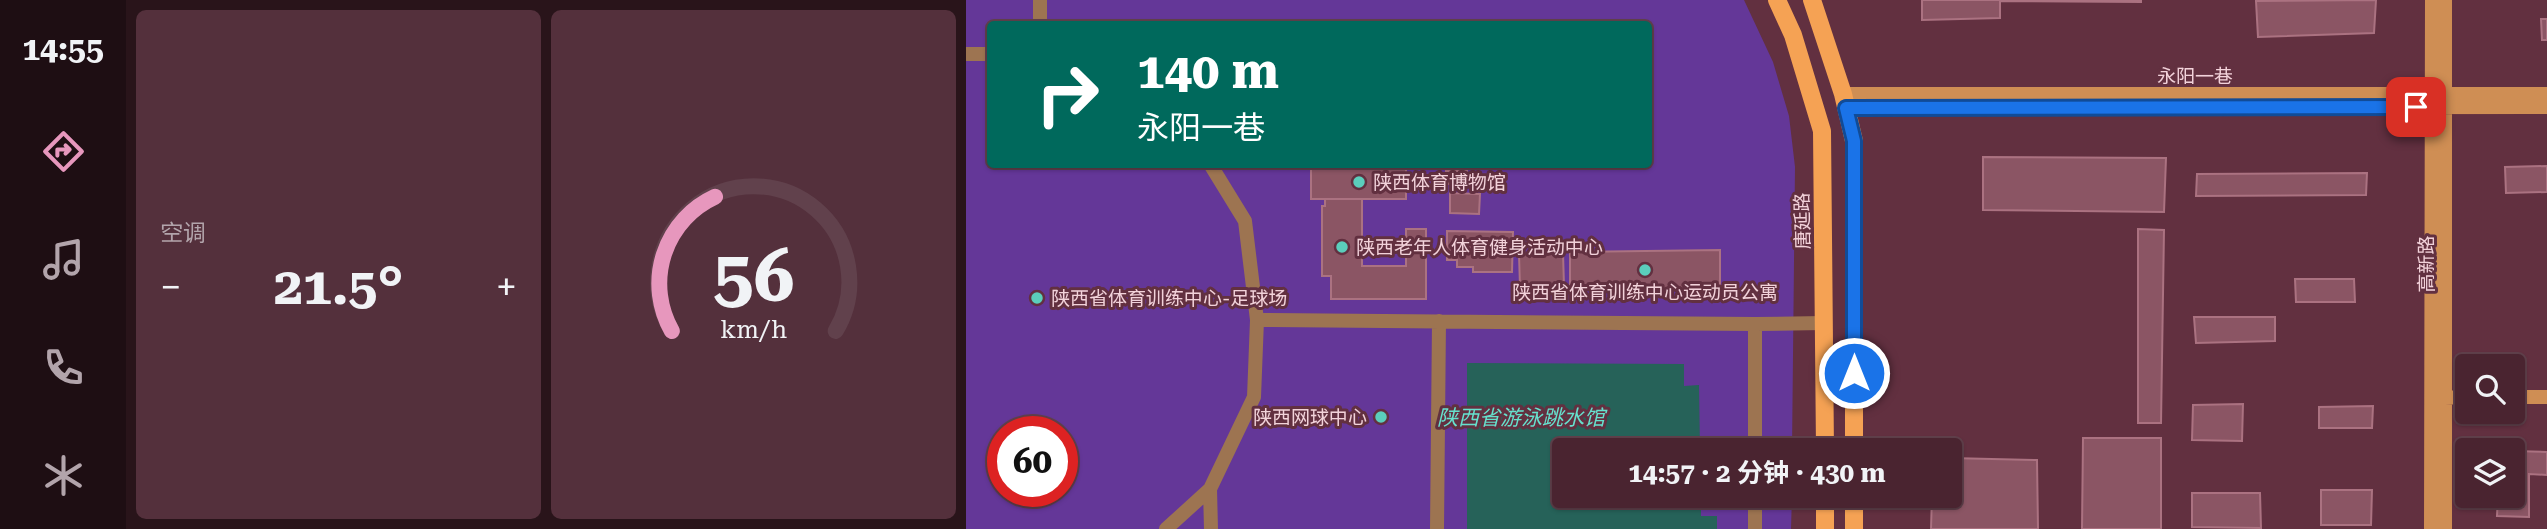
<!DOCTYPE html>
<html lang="zh">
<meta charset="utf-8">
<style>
:root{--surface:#4a2430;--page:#54303c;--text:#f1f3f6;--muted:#b2a4ab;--line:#61414c;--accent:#e797bd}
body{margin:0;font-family:"Roboto Serif","Noto Sans SC",serif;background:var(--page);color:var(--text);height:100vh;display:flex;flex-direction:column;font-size:26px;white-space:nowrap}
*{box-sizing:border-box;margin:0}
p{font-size:23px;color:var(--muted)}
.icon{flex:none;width:38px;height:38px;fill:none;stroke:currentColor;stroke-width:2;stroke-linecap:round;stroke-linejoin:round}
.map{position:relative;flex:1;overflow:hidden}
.details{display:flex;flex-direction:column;gap:10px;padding:10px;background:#29141a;width:840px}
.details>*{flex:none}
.guide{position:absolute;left:21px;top:21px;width:665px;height:147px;border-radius:7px;box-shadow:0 2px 5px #0004,0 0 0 2px var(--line);background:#00695c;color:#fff;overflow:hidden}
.controls{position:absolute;left:1489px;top:354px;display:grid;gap:14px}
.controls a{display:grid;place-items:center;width:70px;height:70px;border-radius:7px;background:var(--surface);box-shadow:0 2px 5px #0004,0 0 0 2px var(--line);font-size:35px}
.speed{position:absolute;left:21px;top:416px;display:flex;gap:14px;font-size:35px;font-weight:700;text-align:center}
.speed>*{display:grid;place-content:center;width:91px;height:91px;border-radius:50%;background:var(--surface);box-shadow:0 2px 5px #0004,0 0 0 2px var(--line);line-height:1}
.speed .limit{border:10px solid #d22;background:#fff;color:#111}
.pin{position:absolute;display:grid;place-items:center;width:60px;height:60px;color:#fff;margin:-30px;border-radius:14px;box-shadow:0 4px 10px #0006}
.me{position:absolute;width:77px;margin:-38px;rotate:0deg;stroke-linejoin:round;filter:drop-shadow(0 0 5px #0008)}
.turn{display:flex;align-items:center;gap:24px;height:147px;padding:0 35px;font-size:32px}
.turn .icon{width:91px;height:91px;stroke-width:2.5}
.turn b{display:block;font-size:49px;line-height:60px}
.big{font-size:52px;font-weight:700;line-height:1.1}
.details .widget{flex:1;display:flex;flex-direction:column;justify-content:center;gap:10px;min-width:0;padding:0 24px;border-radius:10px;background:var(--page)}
.details .dial{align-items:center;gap:0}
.dial svg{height:182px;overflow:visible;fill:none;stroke:var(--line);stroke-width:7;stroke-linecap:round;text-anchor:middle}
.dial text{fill:var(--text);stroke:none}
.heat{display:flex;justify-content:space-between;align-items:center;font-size:38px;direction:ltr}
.details .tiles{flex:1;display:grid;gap:10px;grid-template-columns:repeat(2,1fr)}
.trip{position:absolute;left:586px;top:438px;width:410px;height:70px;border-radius:7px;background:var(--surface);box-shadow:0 2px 5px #0004,0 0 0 2px var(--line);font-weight:700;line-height:70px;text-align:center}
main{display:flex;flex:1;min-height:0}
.tab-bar{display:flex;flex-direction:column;width:126px;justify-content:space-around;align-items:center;background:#1e0e13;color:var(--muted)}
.tab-bar .icon{width:49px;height:49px}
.tab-bar .on{color:var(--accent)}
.tab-bar b{font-size:32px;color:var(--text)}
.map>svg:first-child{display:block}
.green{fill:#643798;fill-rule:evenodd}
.water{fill:#266259}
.building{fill:#8b5564;stroke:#ab7281;stroke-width:2}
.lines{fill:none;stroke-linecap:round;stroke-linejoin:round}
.street{stroke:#9d7451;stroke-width:14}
.secondary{stroke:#cf8e54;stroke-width:14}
.primary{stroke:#f5a254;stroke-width:18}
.route-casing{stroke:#114b97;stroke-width:18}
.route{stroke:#1a73e8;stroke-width:12}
.poi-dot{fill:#5bcebc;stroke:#623040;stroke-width:2.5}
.labels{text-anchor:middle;stroke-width:6;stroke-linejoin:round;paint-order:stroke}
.street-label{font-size:19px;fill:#f2d2da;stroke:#623040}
.poi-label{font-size:19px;fill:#f2d2da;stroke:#623040;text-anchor:start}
.water-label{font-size:21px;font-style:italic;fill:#66e1cd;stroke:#623040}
</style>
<main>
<nav class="tab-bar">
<b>14:55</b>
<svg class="icon on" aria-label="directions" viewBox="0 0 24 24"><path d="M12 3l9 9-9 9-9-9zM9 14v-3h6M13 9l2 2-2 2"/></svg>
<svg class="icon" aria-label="music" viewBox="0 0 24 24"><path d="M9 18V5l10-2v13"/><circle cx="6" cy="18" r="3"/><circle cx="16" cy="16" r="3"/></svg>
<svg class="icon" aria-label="phone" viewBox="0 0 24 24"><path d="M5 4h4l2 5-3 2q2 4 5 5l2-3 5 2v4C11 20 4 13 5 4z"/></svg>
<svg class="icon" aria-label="climate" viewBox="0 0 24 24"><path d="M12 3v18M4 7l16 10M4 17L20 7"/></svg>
</nav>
<section class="details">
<div class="tiles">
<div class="widget"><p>空调</p>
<div class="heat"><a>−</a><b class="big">21.5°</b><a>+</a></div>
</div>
<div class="widget dial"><svg viewBox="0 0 100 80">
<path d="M14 69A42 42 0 1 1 86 69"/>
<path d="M14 69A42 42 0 0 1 33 10" stroke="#e797bd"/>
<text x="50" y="56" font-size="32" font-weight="700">56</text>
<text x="50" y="72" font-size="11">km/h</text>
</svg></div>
</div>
</section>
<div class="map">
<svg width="1581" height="529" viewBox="0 0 1581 529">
<rect width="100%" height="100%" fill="#623040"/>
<path class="green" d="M0,0H778L807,62L823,116L829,167L826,450H598V495H826L825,529H0ZM24,24H682V164H24ZM37,432H96V492H37Z"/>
<path class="water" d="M501,363L718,364V386L733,385L734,450H598V495H735V516H751V529H501Z"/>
<path class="building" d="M956,0H1175V2L1034,1V18L956,20Z
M1410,0L1408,33L1292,37L1290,1Z
M1575,19H1581V40H1576Z
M1017,157L1200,158L1198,212L1017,210Z
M345,164H440V199H345Z
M1581,166V192L1540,193L1539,167Z
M480,171H501L502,184H481Z
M1401,173L1400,195L1230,196L1231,174Z
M484,193L514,194L513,214L484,213Z
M359,199H396V266H440V229H460V299H365V276H356V206H359Z
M1172,229L1198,230L1195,423H1172Z
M481,231L547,232L546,272H507V267H491V260H481Z
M754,250V288L604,287V252Z
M597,253L598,286L554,287L553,254Z
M1329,279H1388L1389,302H1330Z
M1228,317H1309V341L1230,343Z
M1277,404L1276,441L1226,440L1227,405Z
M1407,406L1406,428H1353V407Z
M1117,438H1195V529H1116Z
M1547,451L1581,452V475L1563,474V517L1531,516L1532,495H1547Z
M984,458L1071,460L1072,529H965L966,495H984Z
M1355,490H1406L1405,525H1355Z
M1226,493H1294L1295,528L1226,527Z"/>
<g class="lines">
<path class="street" d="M74,0V24
M0,54H24
M291,320L789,324V450
M789,324L857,323
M244,489L245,529
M200,529L244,489L288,397L291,320L279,221L244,164
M471,529L473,321
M789,529V495"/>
<path class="secondary" d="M877,94H1581
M880,108L1581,107
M1547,397H1581
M1471,398L1502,397
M1465,529L1466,0
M1479,529V0"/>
<path class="primary" d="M811,0L827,35L856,131L859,450
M846,0L877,94L888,141V450
M859,495V529
M888,529V495"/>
</g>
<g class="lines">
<defs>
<path id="route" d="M888,373V141L880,108L1450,107"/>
</defs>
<use href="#route" class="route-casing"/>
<use href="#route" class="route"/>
</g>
<g class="poi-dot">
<circle cx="393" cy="182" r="7"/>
<circle cx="376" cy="247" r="7"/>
<circle cx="679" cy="270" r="7"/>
<circle cx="71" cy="298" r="7"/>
<circle cx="415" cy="417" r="7"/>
</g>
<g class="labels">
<g class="street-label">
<text x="1229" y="83">永阳一巷</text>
<text transform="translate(836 221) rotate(-91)" y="7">唐延路</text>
<text transform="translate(1460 264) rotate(-90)" y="7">高新路</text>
</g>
<g class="poi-label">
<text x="407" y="189">陕西体育博物馆</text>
<text x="390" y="254">陕西老年人体育健身活动中心</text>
<text x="679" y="299" text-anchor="middle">陕西省体育训练中心运动员公寓</text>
<text x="85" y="305">陕西省体育训练中心-足球场</text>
<text x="401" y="424" text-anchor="end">陕西网球中心</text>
</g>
<g class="water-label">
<text x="555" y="425">陕西省游泳跳水馆</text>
</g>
</g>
</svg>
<div class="controls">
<a><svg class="icon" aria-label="search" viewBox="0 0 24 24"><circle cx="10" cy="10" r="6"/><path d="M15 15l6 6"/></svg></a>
<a><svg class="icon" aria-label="layers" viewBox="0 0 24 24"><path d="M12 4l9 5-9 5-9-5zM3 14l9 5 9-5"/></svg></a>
</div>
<div class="speed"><div class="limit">60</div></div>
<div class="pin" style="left:1450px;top:107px;background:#d93025"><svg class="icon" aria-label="arrive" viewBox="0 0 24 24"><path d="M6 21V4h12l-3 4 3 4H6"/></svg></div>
<svg class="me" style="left:888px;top:373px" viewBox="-20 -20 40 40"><circle r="17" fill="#1a73e8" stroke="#fff" stroke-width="3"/><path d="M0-11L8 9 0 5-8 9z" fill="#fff"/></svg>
<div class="trip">14:57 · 2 分钟 · 430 m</div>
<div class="guide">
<div class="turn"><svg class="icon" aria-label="right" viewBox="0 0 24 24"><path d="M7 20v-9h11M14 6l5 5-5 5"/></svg><div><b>140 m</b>永阳一巷</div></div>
</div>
</div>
</main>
